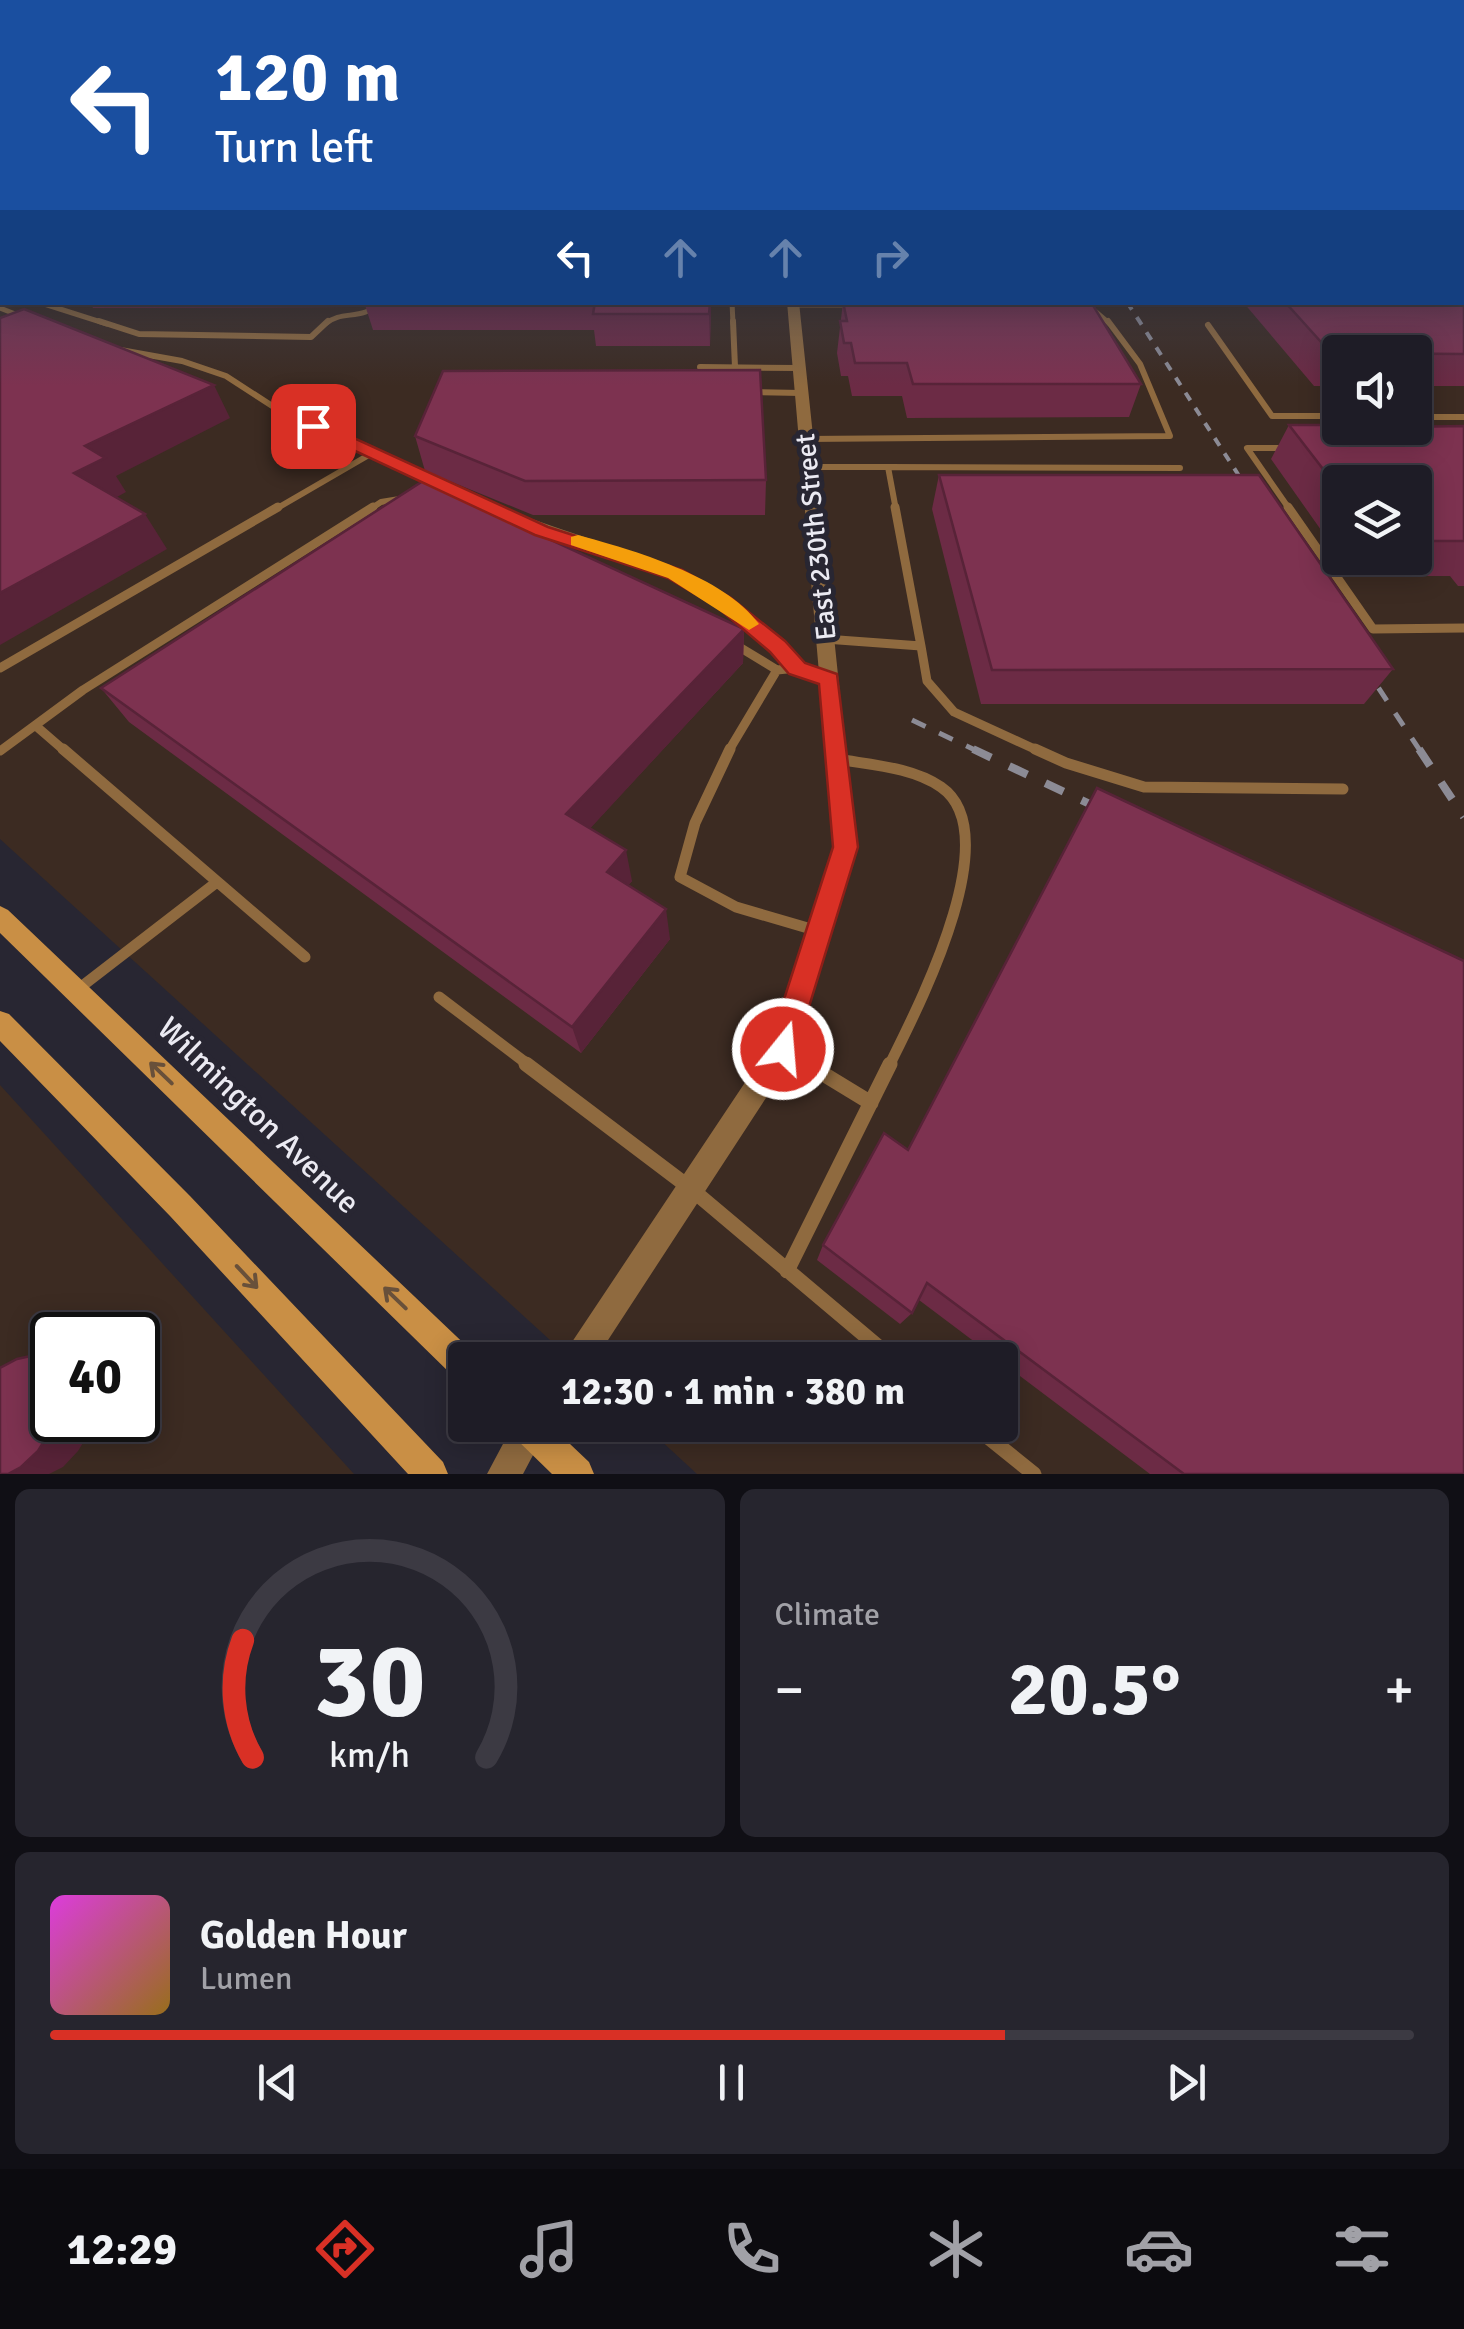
<!DOCTYPE html>
<meta charset="utf-8">
<style>
:root{--surface:#1e1c26;--page:#26252e;--text:#f1f3f6;--muted:#a1a1a7;--line:#3c3a43;--accent:#d93025}
body{margin:0;font-family:Signika,sans-serif;background:var(--page);color:var(--text);height:100vh;display:flex;flex-direction:column;font-size:38px;white-space:nowrap}
*{box-sizing:border-box;margin:0}
p{font-size:32px;color:var(--muted)}
.icon{flex:none;width:55px;height:55px;fill:none;stroke:currentColor;stroke-width:2;stroke-linecap:round;stroke-linejoin:round}
.map{position:relative;height:1474px;overflow:hidden}
.side{display:flex;flex-direction:column;gap:15px;padding:15px;background:#100f15;flex:1}
.side>*{flex:none}
.top-card{position:absolute;left:0px;top:0px;width:1465px;height:305px;box-shadow:0 5px 25px #0003,0 0 0 2px var(--line);background:#1a4fa0;color:#fff;overflow:hidden}
.fabs{position:absolute;left:1322px;top:335px;display:grid;gap:20px}
.fabs a{display:grid;place-items:center;width:110px;height:110px;border-radius:10px;background:var(--surface);box-shadow:0 5px 25px #0003,0 0 0 2px var(--line);font-size:50px}
.speed{position:absolute;left:30px;top:1312px;display:flex;gap:20px;font-size:50px;font-weight:700;text-align:center}
.speed>*{display:grid;place-content:center;width:130px;height:130px;border-radius:50%;background:var(--surface);box-shadow:0 5px 25px #0003,0 0 0 2px var(--line);line-height:1}
.speed .limit{border:5px solid #111;border-radius:15px;background:#fff;color:#111}
.pin{position:absolute;display:grid;place-items:center;width:85px;height:85px;color:#fff;margin:-42px;border-radius:20px;box-shadow:0 5px 15px #0006}
.me{position:absolute;width:110px;margin:-55px;rotate:17deg;stroke-linejoin:round;filter:drop-shadow(0 0 8px #0008)}
.turn{display:flex;align-items:center;gap:35px;height:210px;padding:0 50px;font-size:45px}
.turn .icon{width:130px;height:130px;stroke-width:2.5}
.turn b{display:block;font-size:70px;line-height:85px}
.lanes{display:flex;align-items:center;height:95px;padding:0 50px;background:#0003;justify-content:center;gap:50px;direction:ltr}
.lanes .off{opacity:.35}
.big{font-size:75px;font-weight:700;line-height:1.1}
.side .card{flex:1;display:flex;flex-direction:column;justify-content:center;gap:15px;min-width:0;padding:0 35px;border-radius:15px;background:var(--page)}
.side .dial{align-items:center;gap:0}
.dial svg{height:260px;overflow:visible;fill:none;stroke:var(--line);stroke-width:7;stroke-linecap:round;text-anchor:middle}
.dial text{fill:var(--text);stroke:none}
.song{display:flex;align-items:center;gap:30px}
.cover{width:120px;height:120px;border-radius:15px;background:linear-gradient(135deg,hsl(300 70% 55%),hsl(40 70% 35%))}
.played{height:10px;border-radius:5px;background:linear-gradient(90deg,var(--accent) 70%,var(--line) 70%)}
.keys{display:flex;justify-content:space-around;direction:ltr}
.heat{display:flex;justify-content:space-between;align-items:center;font-size:55px;direction:ltr}
.side .tiles{flex:1;display:grid;gap:15px;grid-template-columns:1fr 1fr}
.card:last-child{grid-column:span 2}
.trip{position:absolute;left:448px;top:1342px;width:570px;height:100px;border-radius:10px;background:var(--surface);box-shadow:0 5px 25px #0003,0 0 0 2px var(--line);font-weight:700;line-height:100px;text-align:center}
.tab-bar{display:flex;height:160px;justify-content:space-around;align-items:center;background:#0c0b0f;color:var(--muted)}
.tab-bar .icon{width:70px;height:70px}
.tab-bar .selected{color:var(--accent)}
.tab-bar b{font-size:45px;color:var(--text)}
.map>svg:first-child{display:block}
.industrial{fill:#3c2b22;fill-rule:evenodd}
.lines{fill:none;stroke-linecap:round;stroke-linejoin:round}
.service-far4{stroke:#8f6a3f;stroke-width:5}
.service-far3{stroke:#8f6a3f;stroke-width:6}
.service-far2{stroke:#8f6a3f;stroke-width:9}
.service-far1{stroke:#8f6a3f;stroke-width:11}
.service{stroke:#8f6a3f;stroke-width:15}
.tertiary{fill:#8f6a3f;fill-rule:evenodd}
.secondary{fill:#c98f45;fill-rule:evenodd}
.rail-far2{stroke:#8c8b95;stroke-width:4;stroke-dasharray:9 9;stroke-linecap:butt}
.rail-far1{stroke:#8c8b95;stroke-width:5;stroke-dasharray:15 15;stroke-linecap:butt}
.rail{stroke:#8c8b95;stroke-width:8;stroke-dasharray:20 20;stroke-linecap:butt}
.wall{fill:#6c2b45}
.shaded-wall{fill:#582338}
.building{fill:#7d3250;stroke:#582338;stroke-width:2.5}
.oneway{stroke:#68503a}
.route{fill:#d93025;stroke:#8d1f18;stroke-width:2.5}
.slow{fill:#f59e0b}
.labels{text-anchor:middle;stroke-width:10;stroke-linejoin:round;paint-order:stroke}
.street-label{font-size:28px;fill:#ebeaf2;stroke:#282632}
.near-street-label{font-size:32px;fill:#ebeaf2;stroke:#282632}
</style>
<div class="map">
<svg width="1464" height="1474" viewBox="0 0 1464 1474">
<rect width="100%" height="100%" fill="#282632"/>
<path class="industrial" d="M0,180L2,302H1439L1464,324V1474H697L644,1425H1000V1360H572L0,839ZM1340,352H1415V428H1340ZM1340,482H1415V558H1340Z
M0,1085L354,1474H0ZM52,1335H138V1420H52Z"/>
<g class="lines">
<path class="service-far4" d="M38,302L107,324
M732,302L733,324
M793,305H852
M1089,306L1110,324
M0,308L23,317
M325,324C343,309 360,322 382,302"/>
<path class="service-far3" d="M99,321L139,334L311,337L328,321
M733,321L735,367
M1208,325L1272,416H1340
M115,349L182,361L226,376L283,413L495,510
M700,367L799,368
M752,392L801,393
M1415,417H1464
M806,439L1170,436L1140,364L1108,321
M808,467H888L896,510
M888,467L1180,468
M274,510L374,452
M369,510L381,502L412,497
M1290,510L1247,448H1290"/>
<path class="service-far2" d="M490,507C550,534 614,548 674,574C720,593 764,631 797,668
M895,507L921,646
M1288,507L1373,629L1464,628
M825,639L921,646L927,681L954,712L1041,752
M0,668L278,507
M777,670L797,668L829,679
M36,726L66,752
M0,751L83,690L373,507
M728,752L777,670L736,645"/>
<path class="service-far1" d="M63,749L305,957
M730,749L695,823L680,877L736,907L818,931
M1035,749L1066,763L1144,787L1343,789
M837,759C871,765 912,767 941,787C1009,834 916,1011 889,1066
M77,990L217,882
M439,997L530,1066
M784,1049L811,1066"/>
<path class="service" d="M526,1064L690,1188L894,1360
M807,1064L871,1103
M787,1271L890,1064
M973,1425L1034,1474"/>
<path class="tertiary" d="M787,302H799L856,847L792,1058L595,1360H560L772,1042L834,847Z
M513,1425H549L523,1474H487Z"/>
<path class="secondary" d="M0,906L8,910L476,1355L479,1360H465V1382L454,1377L0,933Z
M0,1011L9,1014L190,1196L443,1462L448,1474H408L170,1216L0,1041Z
M509,1425H550L589,1462L594,1474H552L514,1437Z"/>
<path class="rail-far2" d="M1127,302L1252,496"/>
<path class="rail-far1" d="M1362,663L1421,752
M912,720L979,752"/>
<path class="rail" d="M973,749L1115,816
M1419,749L1464,817"/>
</g>
<path class="wall" d="M1462,194H1464V276L1462,275Z
M1464,295V386H1415V352H1340V386H1314L1243,302H1462Z
M90,302H711L710,346H596L594,330H373L365,305L360,307L93,308Z
M843,302L1141,384L1129,417L907,418L902,396H852L848,376H841L837,353Z
M1289,425L1464,426V586H1458L1450,576H1354L1341,558H1415V482H1340V557L1271,459Z
M415,436L766,480L765,515H533L425,471Z
M939,475L1393,669L1364,704H981L932,509Z
M744,629L743,663L590,828L632,881L628,885L670,939L581,1053L129,722L101,688Z
M823,1245L1464,1474H1150L919,1300L912,1313L900,1324L817,1260Z"/>
<path class="shaded-wall" d="M2,235V273L0,275V236Z
M710,302H711L710,346L709,314Z
M214,385L230,418L116,476L126,492L97,508L74,473L85,446Z
M145,514L167,549L0,645V593Z
M744,629L743,663L574,846L566,814Z
M626,850L632,881L614,903L607,872Z
M666,909L670,939L581,1053L572,1027Z
M35,1355L52,1358V1364Z
M57,1420H97L78,1451L63,1467L49,1474H8Z"/>
<path class="building" d="M1462,194H1464V233L1462,232Z
M0,196L2,197V235L0,236Z
M1462,294L1464,295V354L1331,353L1285,302H1462Z
M595,302H710L709,314H593Z
M843,302H1091L1141,384H913L907,363H855L851,343H844L840,321H847Z
M24,309L214,385L85,446L105,458L74,473L145,514L0,593V318Z
M760,370L766,480L525,481L415,436L443,371Z
M1289,425H1340V428L1464,426V541H1415V482H1340V491Z
M939,475H1259L1393,669L992,670Z
M423,481L744,629L566,814L626,850L607,872L666,909L572,1027L101,688Z
M1097,788L1464,961V1474H1184L927,1283L912,1313L823,1245L884,1133L908,1150Z
M35,1355L52,1364V1420H57L38,1451L21,1467L8,1474H0V1368L17,1359Z"/>
<defs><path id="oneway-shaft" d="M-6 0H5M1.5-3L5.5 0L1.5 3" fill="none" stroke-width="1.6" stroke-linecap="round" stroke-linejoin="round" transform="scale(2.5)"/></defs>
<g class="oneway">
<use href="#oneway-shaft" transform="translate(161 1073) rotate(-136)"/>
<use href="#oneway-shaft" transform="translate(247 1277) rotate(47)"/>
<use href="#oneway-shaft" transform="translate(395 1298) rotate(-136)"/>
</g>
<linearGradient id="sky" x2="0" y2="1"><stop stop-color="#16151c"/><stop offset="0.47" stop-color="#42475a"/><stop offset="1" stop-color="#42475a" stop-opacity="0"/></linearGradient>
<rect width="1464" height="386" fill="url(#sky)"/>
<path class="route" d="M308,422H319L548,527L682,570L731,598L785,641L805,663L837,674L858,847L793,1059L783,1064L772,1059L768,1049L833,847L819,684L789,674L770,652L717,607L668,578L535,535L308,429Z"/>
<path class="slow" d="M578,535C633,550 724,576 759,624L749,630L668,578L571,545V537Z"/>
<g class="labels">
<g class="street-label">
<text transform="translate(815 537) rotate(-96)" y="10">East 230th Street</text>
</g>
<g class="near-street-label">
<text transform="translate(259 1115) rotate(44)" y="11">Wilmington Avenue</text>
</g>
</g>
</svg>
<div class="fabs">
<a><svg class="icon" aria-label="sound" viewBox="0 0 24 24"><path d="M4 9h4l5-4v14l-5-4H4zM17 9q2 3 0 6"/></svg></a>
<a><svg class="icon" aria-label="layers" viewBox="0 0 24 24"><path d="M12 4l9 5-9 5-9-5zM3 14l9 5 9-5"/></svg></a>
</div>
<div class="speed"><div class="limit">40</div></div>
<div class="pin" style="left:313px;top:426px;background:#d93025"><svg class="icon" aria-label="arrive" viewBox="0 0 24 24"><path d="M6 21V4h12l-3 4 3 4H6"/></svg></div>
<svg class="me" style="left:783px;top:1049px" viewBox="-20 -20 40 40"><circle r="17" fill="#d93025" stroke="#fff" stroke-width="3"/><path d="M0-11L8 9 0 5-8 9z" fill="#fff"/></svg>
<div class="trip">12:30 · 1 min · 380 m</div>
<div class="top-card">
<div class="turn"><svg class="icon" aria-label="left" viewBox="0 0 24 24"><path d="M17 20v-9H6M10 6l-5 5 5 5"/></svg><div><b>120 m</b>Turn left</div></div>
<div class="lanes"><svg class="icon" aria-label="left" viewBox="0 0 24 24"><path d="M17 20v-9H6M10 6l-5 5 5 5"/></svg><svg class="icon off" aria-label="ahead" viewBox="0 0 24 24"><path d="M12 20V5M6 11l6-6 6 6"/></svg><svg class="icon off" aria-label="ahead" viewBox="0 0 24 24"><path d="M12 20V5M6 11l6-6 6 6"/></svg><svg class="icon off" aria-label="right" viewBox="0 0 24 24"><path d="M7 20v-9h11M14 6l5 5-5 5"/></svg></div>
</div>
</div>
<section class="side">
<div class="tiles">
<div class="card dial"><svg viewBox="0 0 100 80">
<path d="M14 69A42 42 0 1 1 86 69"/>
<path d="M14 69A42 42 0 0 1 11 33" stroke="#d93025"/>
<text x="50" y="56" font-size="32" font-weight="700">30</text>
<text x="50" y="72" font-size="11">km/h</text>
</svg></div>
<div class="card"><p>Climate</p>
<div class="heat"><a>−</a><b class="big">20.5°</b><a>+</a></div>
</div>
<div class="card">
<div class="song"><i class="cover"></i><div><b>Golden Hour</b><p>Lumen</p></div></div>
<div class="played"></div>
<div class="keys"><svg class="icon" aria-label="previous" viewBox="0 0 24 24"><path d="M18 5L8 12l10 7zM5 5v14"/></svg><svg class="icon" aria-label="pause" viewBox="0 0 24 24"><path d="M8 5v14M16 5v14"/></svg><svg class="icon" aria-label="next" viewBox="0 0 24 24"><path d="M6 5l10 7-10 7zM19 5v14"/></svg></div>
</div>
</div>
</section>
<nav class="tab-bar">
<b>12:29</b>
<svg class="icon selected" aria-label="directions" viewBox="0 0 24 24"><path d="M12 3l9 9-9 9-9-9zM9 14v-3h6M13 9l2 2-2 2"/></svg>
<svg class="icon" aria-label="music" viewBox="0 0 24 24"><path d="M9 18V5l10-2v13"/><circle cx="6" cy="18" r="3"/><circle cx="16" cy="16" r="3"/></svg>
<svg class="icon" aria-label="phone" viewBox="0 0 24 24"><path d="M5 4h4l2 5-3 2q2 4 5 5l2-3 5 2v4C11 20 4 13 5 4z"/></svg>
<svg class="icon" aria-label="climate" viewBox="0 0 24 24"><path d="M12 3v18M4 7l16 10M4 17L20 7"/></svg>
<svg class="icon" aria-label="car" viewBox="0 0 24 24"><path d="M5 17H2v-5l4-1 3-4h7l3 4 3 1v5h-3M9 17h6M6 11h13"/><circle cx="7" cy="17" r="2"/><circle cx="17" cy="17" r="2"/></svg>
<svg class="icon" aria-label="filters" viewBox="0 0 24 24"><path d="M4 7h16M4 17h16"/><circle cx="9" cy="7" r="2"/><circle cx="15" cy="17" r="2"/></svg>
</nav>
